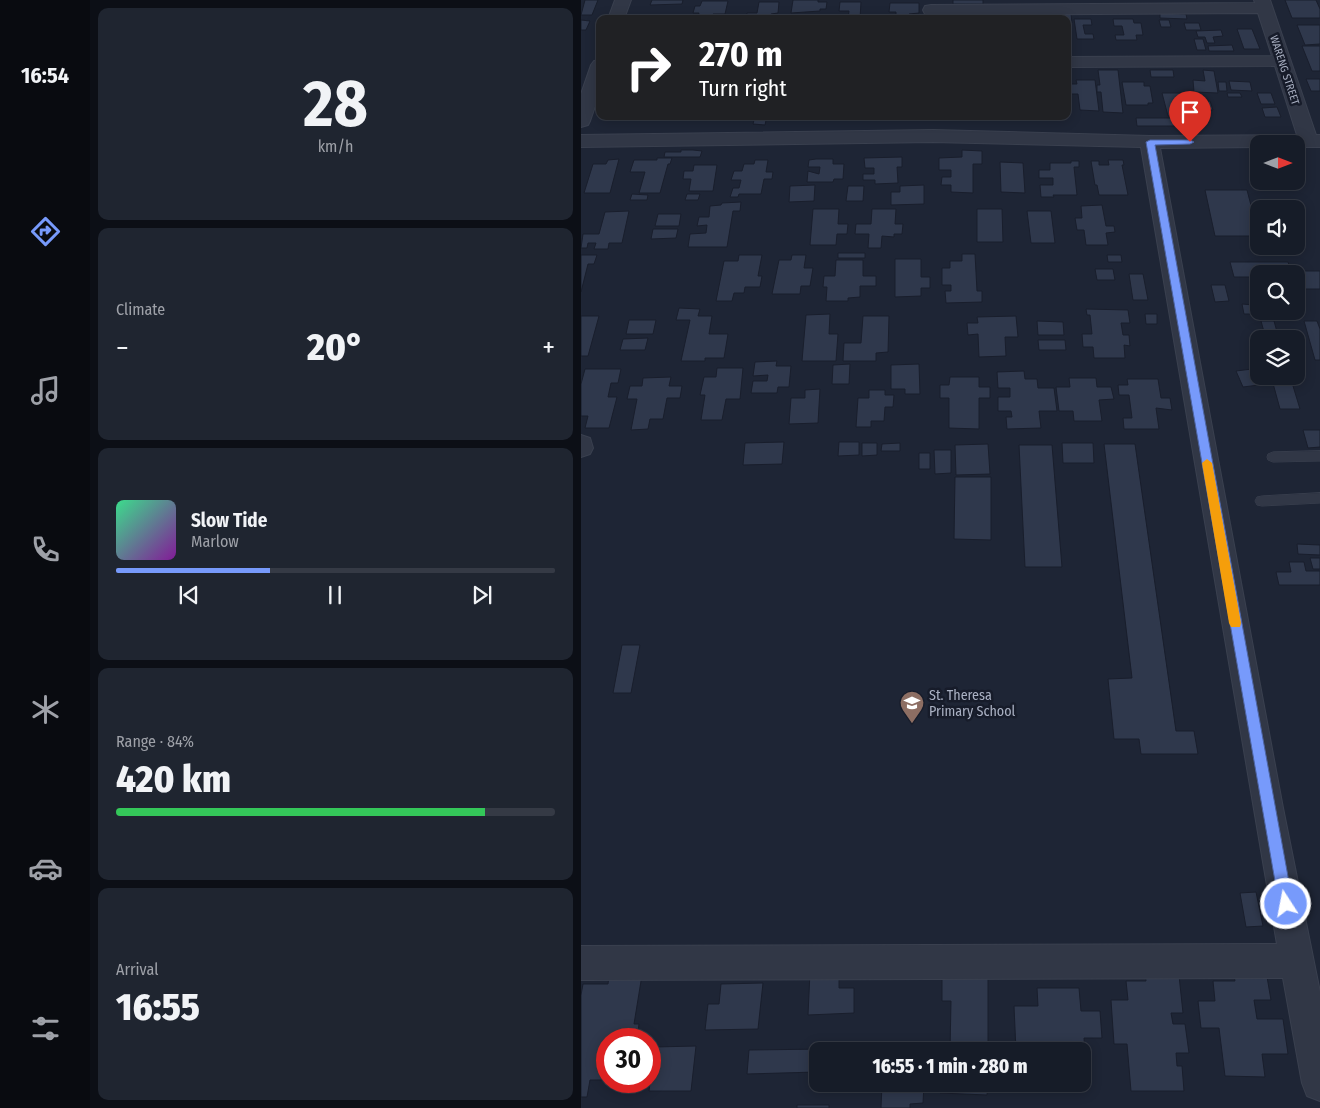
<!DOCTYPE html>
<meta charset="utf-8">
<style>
:root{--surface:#161c28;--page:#1f2530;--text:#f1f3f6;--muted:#9ea1a8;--line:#353a45;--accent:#779afb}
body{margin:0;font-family:"Fira Sans Condensed",sans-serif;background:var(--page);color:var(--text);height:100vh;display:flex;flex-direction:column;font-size:19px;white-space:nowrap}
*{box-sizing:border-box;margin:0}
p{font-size:16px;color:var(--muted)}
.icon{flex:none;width:28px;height:28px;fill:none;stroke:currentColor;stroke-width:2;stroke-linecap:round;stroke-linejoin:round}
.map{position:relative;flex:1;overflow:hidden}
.panel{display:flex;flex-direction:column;gap:8px;padding:8px;background:#0c0f16;width:491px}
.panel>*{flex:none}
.top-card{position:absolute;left:15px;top:15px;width:475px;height:105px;border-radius:10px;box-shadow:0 2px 12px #0003,0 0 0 1px var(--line);background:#202124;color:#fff;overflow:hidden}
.needle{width:32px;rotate:90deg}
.fabs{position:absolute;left:669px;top:135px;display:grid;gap:10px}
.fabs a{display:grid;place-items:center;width:55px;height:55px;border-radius:10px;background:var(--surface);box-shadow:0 2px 12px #0003,0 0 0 1px var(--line);font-size:25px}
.speed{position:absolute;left:15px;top:1028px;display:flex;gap:10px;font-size:25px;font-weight:700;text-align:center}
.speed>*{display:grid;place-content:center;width:65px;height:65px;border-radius:50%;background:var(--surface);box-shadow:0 2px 12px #0003,0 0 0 1px var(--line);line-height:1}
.speed .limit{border:8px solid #d22;background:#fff;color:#111}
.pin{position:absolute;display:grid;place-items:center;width:42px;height:42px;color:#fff;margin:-51px -21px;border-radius:50% 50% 50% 0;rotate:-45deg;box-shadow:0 0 5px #0007}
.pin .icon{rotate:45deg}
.me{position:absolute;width:55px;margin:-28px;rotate:349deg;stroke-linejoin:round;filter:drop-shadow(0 0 4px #0008)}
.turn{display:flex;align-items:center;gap:18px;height:105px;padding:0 20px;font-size:22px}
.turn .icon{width:65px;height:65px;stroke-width:2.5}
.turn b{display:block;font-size:35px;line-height:42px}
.big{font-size:38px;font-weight:800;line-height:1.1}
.panel .card{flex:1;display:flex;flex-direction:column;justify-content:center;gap:8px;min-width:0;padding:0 18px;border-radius:10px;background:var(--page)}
.panel .dial{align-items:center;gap:0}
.dial b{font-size:65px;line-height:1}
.song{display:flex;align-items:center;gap:15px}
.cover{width:60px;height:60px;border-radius:8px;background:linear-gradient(135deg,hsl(150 70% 55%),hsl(290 70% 35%))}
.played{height:5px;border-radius:2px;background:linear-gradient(90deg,var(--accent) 35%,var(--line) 35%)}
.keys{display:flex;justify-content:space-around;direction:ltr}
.heat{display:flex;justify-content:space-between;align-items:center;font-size:28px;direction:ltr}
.charge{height:8px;border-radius:4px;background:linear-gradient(90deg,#34c759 84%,var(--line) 0)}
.trip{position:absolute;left:228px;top:1042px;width:282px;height:50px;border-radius:10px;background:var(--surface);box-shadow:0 2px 12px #0003,0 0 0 1px var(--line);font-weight:800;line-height:50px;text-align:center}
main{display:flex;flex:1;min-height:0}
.tab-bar{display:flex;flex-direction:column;width:90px;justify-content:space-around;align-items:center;background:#090b10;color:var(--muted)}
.tab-bar .icon{width:35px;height:35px}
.tab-bar .selected{color:var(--accent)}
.tab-bar b{font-size:22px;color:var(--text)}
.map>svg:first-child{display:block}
.building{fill:#2f384c;stroke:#191e2c}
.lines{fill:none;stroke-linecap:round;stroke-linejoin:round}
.service-casing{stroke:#3a404f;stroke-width:1}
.minor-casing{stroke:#3a404f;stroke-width:2}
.service{fill:#313746;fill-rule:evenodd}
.minor{fill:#313746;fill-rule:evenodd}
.route{fill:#779afb;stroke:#4d64a3}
.slow{fill:#f59e0b}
.labels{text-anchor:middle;stroke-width:5;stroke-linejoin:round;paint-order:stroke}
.far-street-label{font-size:11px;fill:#aab1c3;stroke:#171c2a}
.poi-label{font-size:14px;fill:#aab1c3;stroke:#171c2a;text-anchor:start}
</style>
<main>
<nav class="tab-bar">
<b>16:54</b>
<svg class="icon selected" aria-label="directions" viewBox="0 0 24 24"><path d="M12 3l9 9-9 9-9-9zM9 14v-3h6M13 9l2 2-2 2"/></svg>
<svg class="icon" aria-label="music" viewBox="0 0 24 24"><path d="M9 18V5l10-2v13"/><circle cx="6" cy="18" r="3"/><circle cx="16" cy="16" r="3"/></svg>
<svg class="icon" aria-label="phone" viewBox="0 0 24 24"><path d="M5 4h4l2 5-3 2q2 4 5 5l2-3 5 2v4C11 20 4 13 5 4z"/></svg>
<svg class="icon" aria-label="climate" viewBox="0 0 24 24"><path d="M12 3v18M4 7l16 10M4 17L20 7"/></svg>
<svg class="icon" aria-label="car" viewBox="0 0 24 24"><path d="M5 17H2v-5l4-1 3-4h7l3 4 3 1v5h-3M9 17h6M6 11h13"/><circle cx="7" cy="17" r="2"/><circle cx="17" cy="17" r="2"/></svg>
<svg class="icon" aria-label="filters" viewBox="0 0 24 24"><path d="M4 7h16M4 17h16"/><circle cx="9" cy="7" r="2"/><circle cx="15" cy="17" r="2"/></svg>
</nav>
<section class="panel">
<div class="card dial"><b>28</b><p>km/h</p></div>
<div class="card"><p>Climate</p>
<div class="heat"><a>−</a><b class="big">20°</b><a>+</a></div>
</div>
<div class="card">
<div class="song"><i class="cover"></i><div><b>Slow Tide</b><p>Marlow</p></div></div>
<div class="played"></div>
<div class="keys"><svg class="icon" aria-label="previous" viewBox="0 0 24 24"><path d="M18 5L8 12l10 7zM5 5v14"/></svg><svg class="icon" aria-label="pause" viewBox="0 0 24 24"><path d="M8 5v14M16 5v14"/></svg><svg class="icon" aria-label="next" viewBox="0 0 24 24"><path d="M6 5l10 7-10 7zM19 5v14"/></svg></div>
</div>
<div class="card"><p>Range · 84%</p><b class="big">420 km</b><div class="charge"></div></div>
<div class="card"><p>Arrival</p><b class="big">16:55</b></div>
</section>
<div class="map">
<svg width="739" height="1108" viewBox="0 0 739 1108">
<rect width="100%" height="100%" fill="#1e2535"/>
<path class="building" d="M4,0H17L11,15H0Z
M71,0H102L101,4L69,5Z
M212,0H237V2H246L245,9H239V11L210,13Z
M372,0H402V4H372Z
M704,0H735L739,9V18H711Z
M121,1H147L144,14H132L131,19H116L118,13H112L114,6H119Z
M178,2H198L197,13L190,14V17H198L197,19H165L166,13H176Z
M259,2H280L279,19H267L268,11H258Z
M309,3H338V13L328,14L327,19H301V15H315V12H308Z
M579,13L605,14L606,19L579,18Z
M424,14L446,15L447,19H424Z
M480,14H490L491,23H486V19H481Z
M493,19H510L511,25H502L504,34H512L513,39H496Z
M532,19H552L553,23H560L562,35H555L556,40H535L534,35H543L541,26H533Z
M0,20L9,21L5,30H0Z
M578,20H588L590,27H580Z
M603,23H618L620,30H605Z
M716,25H739V44L724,45Z
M656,29H671L679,49H663Z
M640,30L642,36L632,37L634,43H626L624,37H617L615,31Z
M613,39H622L625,50H616Z
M651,45L653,51H628L627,46Z
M721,46H739V71H731Z
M517,70H537L542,113L522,112L520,92H516V85H519Z
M569,70H592L593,77H570Z
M622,70L633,71L637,93L613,92L612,80L624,81Z
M725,79H739V91H730Z
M495,80H514L518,111L499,110L497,94H488L487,84H496Z
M648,81L669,82L671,91L650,90Z
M541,82H563V86H569L572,103H567V105H545Z
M637,82H645L646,91H638Z
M581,93H603L609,116H587Z
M646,93H659L661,97H647Z
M676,93H690L694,104H680Z
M629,101L632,110L613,111L611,102Z
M696,107L700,117H684L681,108Z
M75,116H89L88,120H74Z
M174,116H186L184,125L172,124Z
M555,118H607L609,126H556Z
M100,150H112L121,151L119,157H83L84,152H100Z
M381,150L401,151V164H392V193L370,192V185H360L361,177H370V170H358V158L381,157Z
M321,157V167H316L317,183L294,184V180H282V174H293V168H284L283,158Z
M76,158H91L89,164H87L79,193H58L64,172H49L53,160H76Z
M38,159L29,193H3L12,164H25L27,160Z
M235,159H252V164H263L262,179H253L252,182H226L227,171L238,174L239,167H227L228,160Z
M174,160H187L185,172H192L191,179H183L180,194H158L157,197H149L152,188H158L160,180H150L153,171H161L163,164H173Z
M527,160H542L543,165H541L547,195H518L516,185H514L510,161H518V165H528Z
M490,161H498V167H493L496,195H472L473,197H460L459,185H472V178H458V170H469V163H490Z
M419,162L442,163L444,193L420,192Z
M113,165H136L132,191H108L110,179H102L103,171H112Z
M234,185L233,201L208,202L209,186Z
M343,185V204L310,205V192H319V186Z
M267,186H283L282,201H265Z
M624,190H666L678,236H634Z
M51,194L67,195L66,200H49Z
M106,194H119L117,200H104Z
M160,202L159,211H152L146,247H107L109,234L125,233L126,225L116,226L118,217H128L129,206L140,205L141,203Z
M521,205L525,226H533L534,232L525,233L527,245H505L503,230H496L494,218H501L500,206Z
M232,209H258L257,224H267L266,234H256L255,245H229Z
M291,209H315L314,224H322L321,234H313V237L301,236L300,248H287L288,234H274L275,224H290Z
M396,209H421L422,242H396Z
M48,211L41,243H28L27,249H13L15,243H7L6,248H0L2,234H18L24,212Z
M446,211H470L474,243H450Z
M77,214H100L98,226H74Z
M72,229H97L95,238L70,239Z
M257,253H284V258H257Z
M381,254H394L396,291H401V302L365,303L364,291H370V285H361V268H369V261H381Z
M0,255H16L13,264H7L0,292Z
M158,255H181L177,276H181L179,287H164L163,293H153L151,301H135L143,261H157Z
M211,255H225L223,268H232L229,286H220L219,294H191L198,260H210Z
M526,255H540L541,262H527Z
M314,259H340V277H349V288H340V296L314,297Z
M255,260H282V276H295V286H279V297L267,298V301H245L246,287H242L243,276H254Z
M649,262H707L711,274H678V277H653Z
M514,269H532L534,280H516Z
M719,271H739V289H724Z
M548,274H562L567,300H552Z
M630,285H644L648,301L634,302Z
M661,304L673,305L675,314H663Z
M98,308L119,309L117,316H131L128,334H147L143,358H124V361H100L109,320H95Z
M505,309L547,310L549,323H540L542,335H548L549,346L543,345L544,358H513L512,347H502L501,334H511L509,315H506Z
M249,314L248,334H257L255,361H221L225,315Z
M564,314H576V324H565Z
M0,316H18L7,356H0Z
M282,316H308L307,352L295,353V361H262L263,343H280Z
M435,316L437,337H424L425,356L398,357L397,334L387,335L386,323H397L396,317Z
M48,320H75L72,334H45Z
M456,321L482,322L483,335H457Z
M680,321H693L698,339H685Z
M723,321H736L739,329V360H734Z
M67,338L64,350H39L42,339Z
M457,340H484L485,350H458Z
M196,361L195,366H210L208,387H197L196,393H170L172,381H186L187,375L172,376L174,362Z
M269,364L268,384H251L252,365Z
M338,364L339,394H324V389H310V365Z
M136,368H162L159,399H145L141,420H120L124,395H119L123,377H135Z
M4,369H40L37,383H30L27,397H36L28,428H4L7,416H0V384Z
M671,369L678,385L662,387L655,371Z
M443,371L444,379H456L457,388H473L476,411H458L460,428L426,429L425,417H431L430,411H417V397H429V388H417L416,372Z
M690,376H709L719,409H699Z
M90,377L88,386H101L99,398H86L82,419H69L67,429L50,430L56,399H46L49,386H61L62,378Z
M369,377H398V387H409V398H398V429L368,428V398H359V385H368Z
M488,378H515L516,387H530L533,399L518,400L521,421H493L492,411H478L475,387H489Z
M546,379H577L580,398H589L591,410L575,408L578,429H543L542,418H551L548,395H538L537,385H547Z
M239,389L237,423L208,424L210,398H224V390Z
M288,390H304V395H313L312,407H304L303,421H290V427H275L277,398H288Z
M722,430H739V447L727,448Z
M203,442L201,464L162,465L164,443Z
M258,442H278V455L257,456Z
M281,443H296V455L281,456Z
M319,443V451H300L301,444Z
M481,443H512L513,463H482Z
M407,444L409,474L375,475L374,445Z
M523,444H554L595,731H613L617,754H560L558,739H533L527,679L551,678Z
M438,445H471L481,567H444Z
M353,450H370V473L354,474Z
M338,453H349V469H338Z
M374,477H410V540L373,539Z
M716,544L739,545V555L717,554Z
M729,558H739V569H732Z
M708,562H723L725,571H739V585H698L695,572H710Z
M41,645H59L50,693H32Z
M675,892L682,926L665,927L659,893Z
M564,965L597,966L602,1013H590L592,1024H604L608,1053H595L596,1066H601L603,1091H550L546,1044H533L530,1000H547L545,981H565Z
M361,968L407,969V1051H369L370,1001H361Z
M258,970V988H273V1013L227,1015L229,972Z
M652,971H685L690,1000H673L676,1019H702L707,1054H681L684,1077L644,1076L638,1028H620L617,1001H634L632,981H654Z
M61,975L53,1024H58L56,1039H26V1080H9L6,1097H0V995L2,984H27L28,976Z
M182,983L177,1029L124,1030L127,1004H138L140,984Z
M456,988H498L500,1011H519L521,1038H503L506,1088H467L466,1084H501V1051H435L433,1006H457Z
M302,1044H330V1051H302Z
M115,1046L110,1091H68L74,1047Z
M245,1049L244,1051H236V1072L166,1074L168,1050Z
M301,1084H343L342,1103L329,1104V1108H300Z
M359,1084H407L406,1095L359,1093Z
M216,1105H248V1108H216Z"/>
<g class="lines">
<defs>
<path id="service" d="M739,451V461L692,462L687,460L686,457L687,454L692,452Z
M739,493V503L681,506L676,505L674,501L676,497L681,496Z"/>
<path id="minor" d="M34,0H50L43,19H27Z
M673,0H689L735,135H739V147H715V144H678V147L579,148L702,808L739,992V1101L726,1096L721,1083L702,978L0,980V946L696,944L560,147L352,142L0,147V135L352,130L569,136L716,135L694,66L486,67V57L691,56L677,13L350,15L344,14L342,10L344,6L350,5L674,3Z
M19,60V92L9,121L7,125L0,127V94L10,65L13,61Z
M0,435L9,438L12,448L9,454L0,457Z"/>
</defs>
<use href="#service" class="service-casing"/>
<use href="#minor" class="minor-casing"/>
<use href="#service" class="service"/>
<use href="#minor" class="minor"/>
</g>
<path class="route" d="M569,140H609L613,142L609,144L574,145L712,904L710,909L705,911L700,909L698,904L565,142Z"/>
<path class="slow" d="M626,459L631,463L660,623L659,627H650L648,623L621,463Z"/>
<defs>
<symbol id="school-pin" viewBox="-11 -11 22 30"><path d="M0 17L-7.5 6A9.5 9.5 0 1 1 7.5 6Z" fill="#8d6e63" stroke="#171c2a"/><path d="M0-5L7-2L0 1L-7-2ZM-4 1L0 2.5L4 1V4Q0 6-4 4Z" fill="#fff"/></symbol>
</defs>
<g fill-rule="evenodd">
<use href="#school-pin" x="317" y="689" width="28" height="38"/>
</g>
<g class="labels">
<g class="far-street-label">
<text transform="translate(704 70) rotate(72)" y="4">WARENG STREET</text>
</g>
<g class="poi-label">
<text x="348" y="700">St. Theresa<tspan x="348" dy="16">Primary School</tspan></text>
</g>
</g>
</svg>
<div class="fabs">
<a><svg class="needle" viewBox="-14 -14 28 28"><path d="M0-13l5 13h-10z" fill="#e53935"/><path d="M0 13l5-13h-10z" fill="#9ea1a8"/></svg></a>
<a><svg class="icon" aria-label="sound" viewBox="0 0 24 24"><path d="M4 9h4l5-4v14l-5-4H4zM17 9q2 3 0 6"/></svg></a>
<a><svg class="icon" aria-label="search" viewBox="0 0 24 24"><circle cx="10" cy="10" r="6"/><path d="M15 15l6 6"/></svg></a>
<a><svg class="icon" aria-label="layers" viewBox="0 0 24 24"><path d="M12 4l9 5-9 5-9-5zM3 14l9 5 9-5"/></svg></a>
</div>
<div class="speed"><div class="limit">30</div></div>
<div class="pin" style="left:609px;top:142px;background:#d93025"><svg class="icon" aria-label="arrive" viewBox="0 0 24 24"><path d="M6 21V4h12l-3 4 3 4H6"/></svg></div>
<svg class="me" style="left:705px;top:904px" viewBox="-20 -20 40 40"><circle r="17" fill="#779afb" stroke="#fff" stroke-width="3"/><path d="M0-11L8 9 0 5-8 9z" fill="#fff"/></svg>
<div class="trip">16:55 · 1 min · 280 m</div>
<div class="top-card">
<div class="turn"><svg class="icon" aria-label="right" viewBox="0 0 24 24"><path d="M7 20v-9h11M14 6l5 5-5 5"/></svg><div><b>270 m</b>Turn right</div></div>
</div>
</div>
</main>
